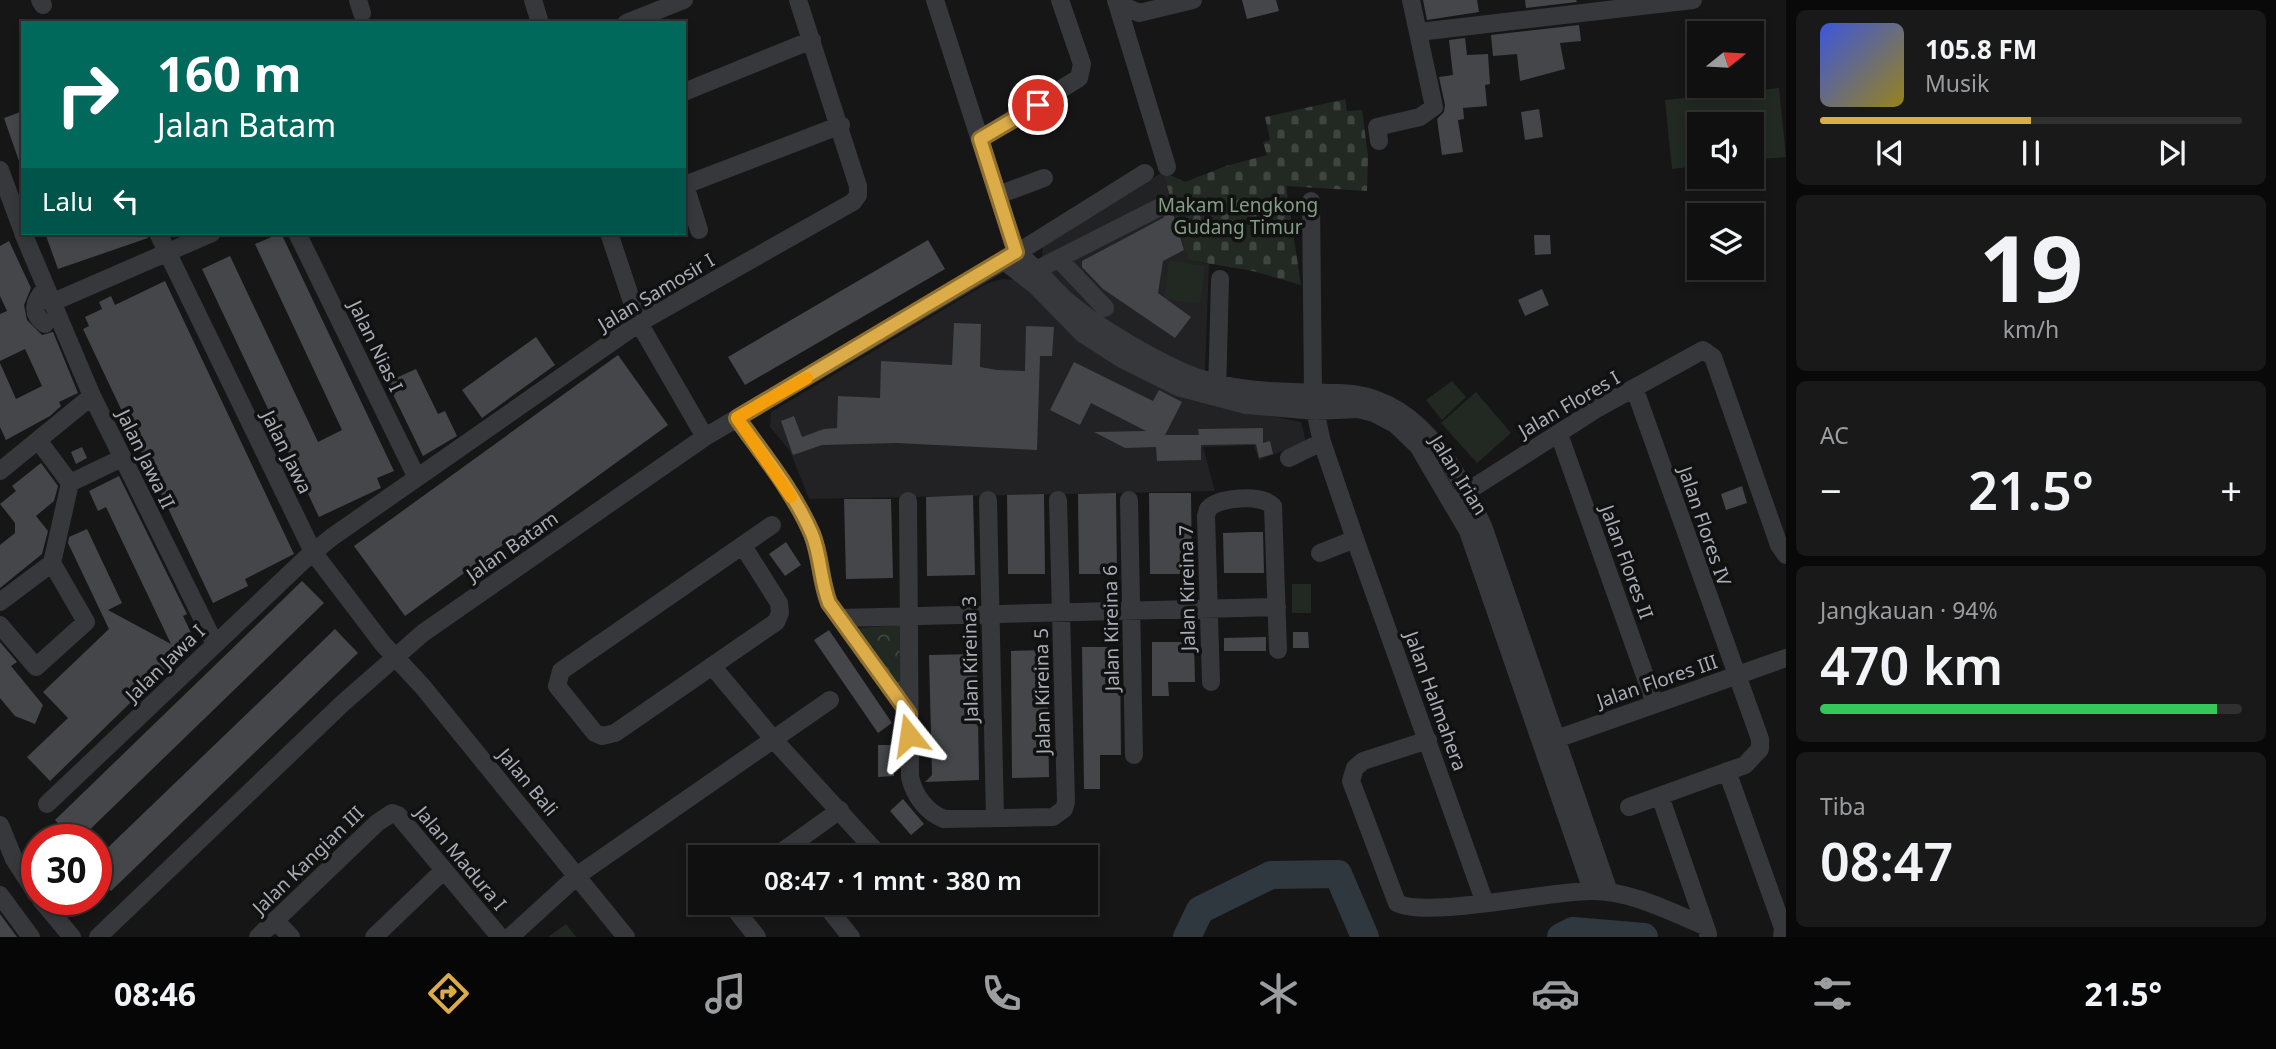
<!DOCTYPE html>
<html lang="id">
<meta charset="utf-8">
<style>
:root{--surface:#101011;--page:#19191a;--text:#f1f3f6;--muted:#9c9d9f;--line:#303031;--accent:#dcac49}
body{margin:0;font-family:"Noto Sans",sans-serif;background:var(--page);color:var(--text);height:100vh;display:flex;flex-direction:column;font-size:26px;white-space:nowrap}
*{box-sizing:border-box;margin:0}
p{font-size:23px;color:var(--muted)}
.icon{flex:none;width:38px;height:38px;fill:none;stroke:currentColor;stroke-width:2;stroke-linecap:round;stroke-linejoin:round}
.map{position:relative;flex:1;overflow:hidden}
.details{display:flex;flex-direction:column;gap:10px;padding:10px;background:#090909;width:490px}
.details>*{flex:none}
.guide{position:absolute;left:21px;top:21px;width:665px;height:214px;border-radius:0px;box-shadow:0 4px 10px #0003,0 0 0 2px var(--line);background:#00695c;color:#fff;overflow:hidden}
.needle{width:46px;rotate:72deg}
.controls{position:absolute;left:1687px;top:21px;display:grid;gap:14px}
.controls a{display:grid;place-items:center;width:77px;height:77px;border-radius:0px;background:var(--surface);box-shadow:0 4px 10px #0003,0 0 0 2px var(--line);font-size:35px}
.speed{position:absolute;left:21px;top:824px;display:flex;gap:14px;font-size:35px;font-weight:700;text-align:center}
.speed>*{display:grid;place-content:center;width:91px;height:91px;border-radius:50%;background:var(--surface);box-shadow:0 4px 10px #0003,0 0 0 2px var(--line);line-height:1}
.speed .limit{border:10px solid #d22;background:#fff;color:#111}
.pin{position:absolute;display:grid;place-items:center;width:60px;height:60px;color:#fff;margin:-30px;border:4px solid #fff;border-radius:50%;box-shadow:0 2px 7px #0007}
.me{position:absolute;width:77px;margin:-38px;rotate:345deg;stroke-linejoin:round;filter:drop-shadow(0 0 5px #0008)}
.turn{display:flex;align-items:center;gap:24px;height:147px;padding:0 21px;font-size:32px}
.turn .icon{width:91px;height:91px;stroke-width:2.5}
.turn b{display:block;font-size:49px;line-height:60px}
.then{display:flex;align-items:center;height:66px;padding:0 21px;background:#0003;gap:14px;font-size:26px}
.big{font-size:52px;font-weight:600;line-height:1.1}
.details .tile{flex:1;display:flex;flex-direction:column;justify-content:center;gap:10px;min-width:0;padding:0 24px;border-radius:10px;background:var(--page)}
.details .dial{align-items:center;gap:0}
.dial b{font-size:91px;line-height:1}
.song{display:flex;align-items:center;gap:21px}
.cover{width:84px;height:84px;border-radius:10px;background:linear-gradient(135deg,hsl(230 70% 55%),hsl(50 70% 35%))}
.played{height:7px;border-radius:4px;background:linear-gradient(90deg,var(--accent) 50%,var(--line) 50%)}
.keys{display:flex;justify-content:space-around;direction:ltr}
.heat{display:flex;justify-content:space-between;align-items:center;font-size:38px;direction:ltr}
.charge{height:10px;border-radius:5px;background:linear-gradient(90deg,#34c759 94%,var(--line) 0)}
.trip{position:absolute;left:688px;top:845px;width:410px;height:70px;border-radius:0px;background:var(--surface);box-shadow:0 4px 10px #0003,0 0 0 2px var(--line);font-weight:600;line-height:70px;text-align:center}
.tabs{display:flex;height:112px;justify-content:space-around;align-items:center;background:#060607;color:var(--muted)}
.tabs .icon{width:49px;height:49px}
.tabs .selected{color:var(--accent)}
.tabs b{font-size:32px;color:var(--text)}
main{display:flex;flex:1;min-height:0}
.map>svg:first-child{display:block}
.built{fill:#222224}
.green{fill:#222923}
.cemetery{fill:url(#cemetery-stones)}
.park{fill:url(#park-crowns)}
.water{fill:url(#water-waves)}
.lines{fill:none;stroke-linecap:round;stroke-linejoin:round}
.river{stroke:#30383f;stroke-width:28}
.building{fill:#45464a}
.minor{stroke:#37383c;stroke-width:18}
.route-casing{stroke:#8f702f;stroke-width:18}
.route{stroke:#dcac49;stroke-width:12}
.slow{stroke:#f59e0b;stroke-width:12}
.labels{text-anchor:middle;stroke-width:7;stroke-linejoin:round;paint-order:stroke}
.park-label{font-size:19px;fill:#839e84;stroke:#111112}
.street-label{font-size:19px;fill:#a9adb6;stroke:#111112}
</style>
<main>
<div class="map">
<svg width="1786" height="937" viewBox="0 0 1786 937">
<defs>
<pattern id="cemetery-stones" width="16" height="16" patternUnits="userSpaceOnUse" patternTransform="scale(1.75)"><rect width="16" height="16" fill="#222923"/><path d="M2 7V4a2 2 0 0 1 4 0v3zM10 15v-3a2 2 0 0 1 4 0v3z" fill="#3f4541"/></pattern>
<pattern id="park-crowns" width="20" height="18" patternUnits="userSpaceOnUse" patternTransform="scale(1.75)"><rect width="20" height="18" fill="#222923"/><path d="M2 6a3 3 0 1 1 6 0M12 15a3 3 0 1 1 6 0" fill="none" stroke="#3f4541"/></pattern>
<pattern id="water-waves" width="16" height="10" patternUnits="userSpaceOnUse" patternTransform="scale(1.75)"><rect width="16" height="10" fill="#30383f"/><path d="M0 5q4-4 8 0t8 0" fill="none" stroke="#4b5258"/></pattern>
</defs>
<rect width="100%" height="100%" fill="#161617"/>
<path class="built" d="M1163,172L1188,260L1209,264L1205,371H1194L1088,311L1047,268L1042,258L1043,246L1049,238Z
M1002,279L1015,280L1247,411L1301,422L1306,442L1259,460L1254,445L1203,447L1215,491L809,499L790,451L770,427L771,412L986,284Z"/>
<path class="green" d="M1779,88L1786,157L1752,160V124H1699V166L1672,169L1665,100Z
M1169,261L1205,266L1200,304L1164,299Z
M1452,381L1466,397L1442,420L1426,400Z
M1476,392L1511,433L1477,463L1441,423Z
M1292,584H1311V613H1292Z
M566,924L576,937H548Z"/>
<path class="cemetery" d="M1345,99L1347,111L1362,110L1368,156L1367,191L1286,186L1301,285L1253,271L1188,260L1163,172L1185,182L1226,166L1267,155L1263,142L1270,140L1265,117Z"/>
<path class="park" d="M900,625L904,694L857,628Z
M989,903H1017L1018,906L1012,914L996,916L987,909Z"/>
<path class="water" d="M1039,843L1047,851V857H992V851L1000,845Z"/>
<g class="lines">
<path class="river" d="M1187,937L1200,910L1271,875L1338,874L1365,937
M1561,937L1573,931L1644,937"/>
</g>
<path class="building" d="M1242,0H1276L1279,11L1247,19Z
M1423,0H1477L1479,12L1427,20Z
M1525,0H1576L1577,2L1526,8Z
M1579,25L1581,41L1560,43L1565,69L1520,81L1517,54L1493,56L1491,35Z
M1465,38L1467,55L1488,54L1490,84L1485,85L1487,106L1463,108L1464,119L1458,120L1463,152L1442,155L1437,119L1444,112L1445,105L1439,77L1453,75L1449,40Z
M1539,109L1543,137L1525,140L1521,112Z
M23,111V166L21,167L4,118Z
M1171,207L1184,250L1163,261L1158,293L1191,317L1175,338L1103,289L1082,267V261L1163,218Z
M45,233H147L148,238L58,269Z
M281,233L394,471L377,478L381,488L319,517L202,269L230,256L318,442L342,430L255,244Z
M1534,235H1550L1551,254L1535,255Z
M928,240L945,269L745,385L728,357Z
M9,241L31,288L24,305L27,320L42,335L53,332L78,393L59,402L61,406L50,416L6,440L0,427V363L16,399L42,386L25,349L0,361V314L7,311L0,296V246Z
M165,281L294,554L245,579L248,586L213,603L83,329L89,326L85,317L102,309L99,302L111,296L115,305Z
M1542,289L1549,305L1525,316L1518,300Z
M954,323L981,324L980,367L997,370L1025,371L1026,326L1054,327L1052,356H1040L1037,450L896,443L822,445L793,455L781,421L794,416L802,437L824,429L837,428L838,396L880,398L881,361L952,365Z
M536,337L555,365L482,418L462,390Z
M618,355L668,425L405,616L354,546Z
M1074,362L1153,401L1159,390L1182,402L1165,435H1199L1198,429L1263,428V443L1270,441L1273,454L1259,458L1256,444H1259L1201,445V460L1157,461L1156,447L1125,448L1094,432L1146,431L1091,403L1080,425L1050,410Z
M416,369L438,414L445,411L457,436L423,456L387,382Z
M82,447L87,458L76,464L71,452Z
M41,463L58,486L54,501L36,516L48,531L42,554L0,588V545L15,533V523L0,504L16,491L12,486Z
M119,476L187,614L183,616L197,645L179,663L164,670L50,781L27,757L68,718L43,692L109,629L68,543L69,537L87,529L122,603L108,610L171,644L106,507L98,511L89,491Z
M1742,486L1747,503L1726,510L1721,494Z
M1116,493L1117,574H1079L1078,494Z
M1149,493H1191L1192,574H1150Z
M1044,494L1045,574H1008L1007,495Z
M973,495L975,575L927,576L926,497Z
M844,499H891L893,578L846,579Z
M1251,532H1263L1264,573H1224L1223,533Z
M786,542L801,565L785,576L769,554Z
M302,581L324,603L79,840H74L55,820Z
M335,629L358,653L111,891L96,876V859Z
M829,630L892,723L878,733L814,640Z
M1293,632H1308L1309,648H1293Z
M1266,637V651H1224V638Z
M0,642L17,662L11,666L43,705L35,724L15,716L0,698Z
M1152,642H1194L1195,682H1168L1169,696H1152Z
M1082,647H1120L1121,755H1100V789H1084Z
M1047,650L1049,777L1012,778L1011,651Z
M977,654L979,780L925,782L932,775L929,655Z
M878,745H894V776L878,777Z
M903,799L924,824L911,835L890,811Z
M0,914L17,937H0Z"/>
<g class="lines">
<path class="minor" d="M40,0L43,5
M358,0L362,13
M533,0L540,23
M935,0L1016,252
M1116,0L1167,167
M1117,3L1139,13L1193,0
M626,23L684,0
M1419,32L1693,0
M684,92L812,40
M980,139L1079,78L1082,64L1060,0
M1379,141L1377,127L1420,117L1434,107L1411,0
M0,170L23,232
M684,182L699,230
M685,185L841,125
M998,195L1044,178
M1311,201L1313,394
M23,233L92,396L215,644
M158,233L313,552L383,644L423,687L626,937
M297,233L417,478
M609,233L639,323L705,437
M1016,252C1035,266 1049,284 1066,300C1096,326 1147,356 1183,372C1233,394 1287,392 1340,393C1417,395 1455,466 1483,526L1609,892
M1059,259L1105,308
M1004,261L1036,286L1083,334L1122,359L1178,387L1246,405L1315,411L1358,409L1374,413L1395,424L1418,446L1468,531L1592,890
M1038,269L1158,208
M51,303L212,233
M45,324C30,313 34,301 45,289
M1217,394L1220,279
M1315,411L1322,442L1355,539L1485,903
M737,418C763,455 794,492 812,534C821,556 820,580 829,603L909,714
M1559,434L1655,704
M38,440L70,483
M1289,458L1322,442
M0,471L92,396
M1457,498L1598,408L1703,350L1713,357L1779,545L1786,555
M988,500L995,818
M1129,500L1134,755
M908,501L910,777C914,795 926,812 944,819L1053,817L1064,809L1066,802L1058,500
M743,546L779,603L780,613L776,622L615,733L602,736L595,733L557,686L561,671L772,525
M1320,553L1355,539
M52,563L70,483L122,458
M0,602L52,563L86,622L36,667L0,625
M841,618L1277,607
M712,666L774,740L882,858
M1211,682L1206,516L1208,509C1219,497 1261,494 1273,506L1278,650
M1428,740L1363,761L1355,768L1351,781L1397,903C1428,919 1552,890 1593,891C1631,891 1671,912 1705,926
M1545,743L1786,658
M1727,771L1783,928L1782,937
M1660,796L1708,934
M47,804L304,560L332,537L639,323L853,202L858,195V186L798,0
M1629,807L1745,765L1760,749V739L1635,390
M0,825L14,859L37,895
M773,858L840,810
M0,895L31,937
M41,900L72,937
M730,903L757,937
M824,903L851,937
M275,920L291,937
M98,937L343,703L423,633L705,437L1004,261L1145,173
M258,937L377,823L392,813L398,815L500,937
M374,937L443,871
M510,937L578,875L830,700"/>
</g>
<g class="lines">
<defs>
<path id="route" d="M909,735V714L829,603C820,580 821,556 812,534C794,492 763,455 737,418L1016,252L980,139L1038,105"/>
</defs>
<use href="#route" class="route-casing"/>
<use href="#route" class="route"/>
<path class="slow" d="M791,497L737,418L807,378"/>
</g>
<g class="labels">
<g class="park-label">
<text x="1238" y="212">Makam Lengkong<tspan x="1238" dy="22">Gudang Timur</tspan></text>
</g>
<g class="street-label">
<text transform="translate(656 292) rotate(-31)" y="7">Jalan Samosir I</text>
<text transform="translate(376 346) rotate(64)" y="7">Jalan Nias I</text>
<text transform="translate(1569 404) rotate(-30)" y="7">Jalan Flores I</text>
<text transform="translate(287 452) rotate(64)" y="7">Jalan Jawa</text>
<text transform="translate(146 459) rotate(64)" y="7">Jalan Jawa II</text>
<text transform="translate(1459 475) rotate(58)" y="7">Jalan Irian</text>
<text transform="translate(1705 526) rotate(71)" y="7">Jalan Flores IV</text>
<text transform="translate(512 546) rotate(-35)" y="7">Jalan Batam</text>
<text transform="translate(1627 562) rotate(70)" y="7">Jalan Flores II</text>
<text transform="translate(1187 588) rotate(-91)" y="7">Jalan Kireina 7</text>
<text transform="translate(1111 628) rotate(-91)" y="7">Jalan Kireina 6</text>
<text transform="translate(970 659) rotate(-91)" y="7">Jalan Kireina 3</text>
<text transform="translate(165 663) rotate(-44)" y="7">Jalan Jawa I</text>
<text transform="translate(1657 681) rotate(-19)" y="7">Jalan Flores III</text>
<text transform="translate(1042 691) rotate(-91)" y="7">Jalan Kireina 5</text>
<text transform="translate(1436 701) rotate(70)" y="7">Jalan Halmahera</text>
<text transform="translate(528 782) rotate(50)" y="7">Jalan Bali</text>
<text transform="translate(461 858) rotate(50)" y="7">Jalan Madura I</text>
<text transform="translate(308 860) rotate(-44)" y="7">Jalan Kangian III</text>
</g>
</g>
</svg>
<div class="controls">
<a><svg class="needle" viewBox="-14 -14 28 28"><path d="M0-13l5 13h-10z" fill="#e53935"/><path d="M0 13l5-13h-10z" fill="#9c9d9f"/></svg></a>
<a><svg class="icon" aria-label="sound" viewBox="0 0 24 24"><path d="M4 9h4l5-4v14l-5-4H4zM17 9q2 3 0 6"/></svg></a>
<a><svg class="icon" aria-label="layers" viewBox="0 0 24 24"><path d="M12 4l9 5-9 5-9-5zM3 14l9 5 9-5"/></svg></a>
</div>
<div class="speed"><div class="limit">30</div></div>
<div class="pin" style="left:1038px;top:105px;background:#d93025"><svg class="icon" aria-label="arrive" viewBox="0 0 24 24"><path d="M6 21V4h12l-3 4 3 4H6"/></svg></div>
<svg class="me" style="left:909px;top:735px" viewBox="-20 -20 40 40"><path d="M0-17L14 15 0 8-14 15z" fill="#dcac49" stroke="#fff" stroke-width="4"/></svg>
<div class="trip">08:47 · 1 mnt · 380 m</div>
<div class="guide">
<div class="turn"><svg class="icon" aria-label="right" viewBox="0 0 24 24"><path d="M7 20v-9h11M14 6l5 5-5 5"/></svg><div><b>160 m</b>Jalan Batam</div></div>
<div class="then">Lalu<svg class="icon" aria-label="left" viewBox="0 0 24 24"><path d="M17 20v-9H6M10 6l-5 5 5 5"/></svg></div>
</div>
</div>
<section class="details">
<div class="tile">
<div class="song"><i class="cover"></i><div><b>105.8 FM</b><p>Musik</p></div></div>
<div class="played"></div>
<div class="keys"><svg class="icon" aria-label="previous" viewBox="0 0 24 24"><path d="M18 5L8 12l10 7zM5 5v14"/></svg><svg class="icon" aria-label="pause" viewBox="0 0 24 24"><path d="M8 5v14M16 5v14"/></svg><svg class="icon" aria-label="next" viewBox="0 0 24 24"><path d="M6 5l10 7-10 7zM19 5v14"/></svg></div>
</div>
<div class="tile dial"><b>19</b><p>km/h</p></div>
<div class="tile"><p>AC</p>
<div class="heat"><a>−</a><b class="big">21.5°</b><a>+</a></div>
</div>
<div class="tile"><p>Jangkauan · 94%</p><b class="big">470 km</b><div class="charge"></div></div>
<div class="tile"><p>Tiba</p><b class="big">08:47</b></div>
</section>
</main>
<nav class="tabs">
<b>08:46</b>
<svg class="icon selected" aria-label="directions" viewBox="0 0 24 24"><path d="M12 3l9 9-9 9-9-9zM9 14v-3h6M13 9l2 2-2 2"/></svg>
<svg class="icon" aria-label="music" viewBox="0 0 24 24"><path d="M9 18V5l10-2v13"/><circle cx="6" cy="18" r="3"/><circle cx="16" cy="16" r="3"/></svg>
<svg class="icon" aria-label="phone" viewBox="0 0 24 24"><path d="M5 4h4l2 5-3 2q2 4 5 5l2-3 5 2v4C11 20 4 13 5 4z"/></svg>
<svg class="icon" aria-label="climate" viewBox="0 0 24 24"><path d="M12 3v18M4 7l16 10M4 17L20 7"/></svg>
<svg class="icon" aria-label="car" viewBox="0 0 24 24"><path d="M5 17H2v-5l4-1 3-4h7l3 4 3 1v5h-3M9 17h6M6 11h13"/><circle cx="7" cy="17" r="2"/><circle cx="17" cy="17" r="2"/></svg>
<svg class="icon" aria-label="filters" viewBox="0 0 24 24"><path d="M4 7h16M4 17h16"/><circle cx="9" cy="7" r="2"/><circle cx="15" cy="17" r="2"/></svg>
<b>21.5°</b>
</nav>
